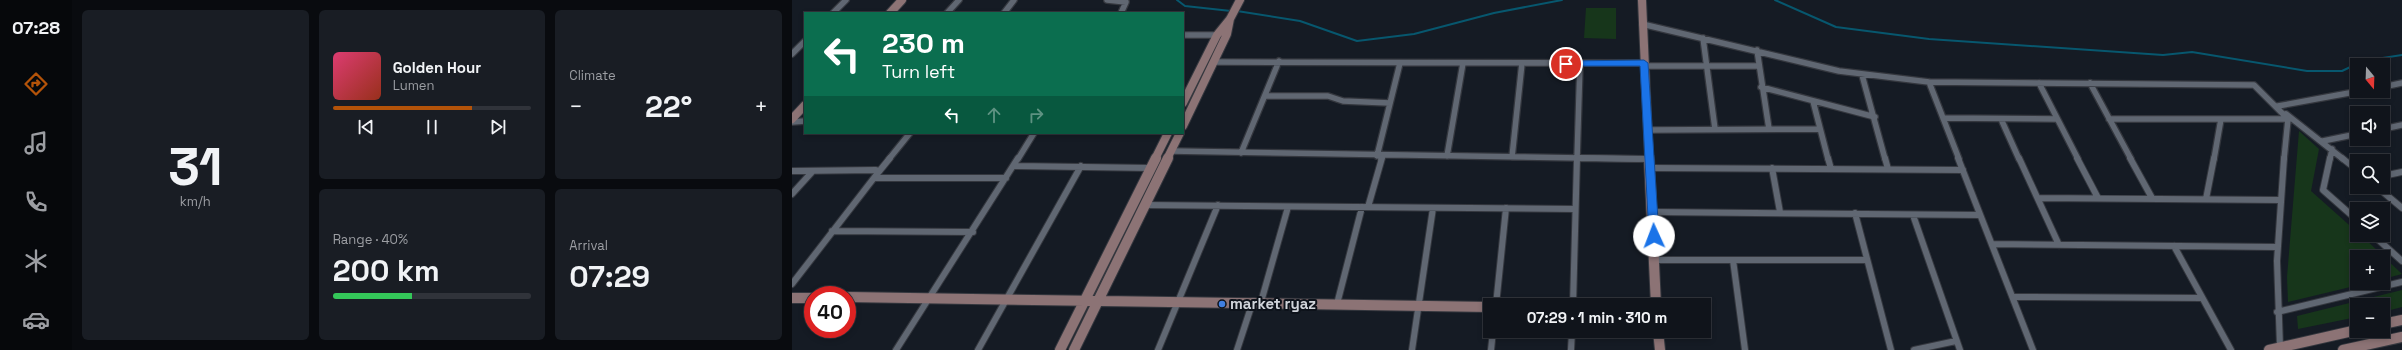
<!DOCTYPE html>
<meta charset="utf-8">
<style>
:root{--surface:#10141b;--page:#191d24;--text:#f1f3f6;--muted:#9c9ea3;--line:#30333a;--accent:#b45309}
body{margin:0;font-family:"Space Grotesk",sans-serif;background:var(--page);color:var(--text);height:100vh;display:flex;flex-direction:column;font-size:15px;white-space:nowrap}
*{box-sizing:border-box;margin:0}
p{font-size:13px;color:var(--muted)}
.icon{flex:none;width:22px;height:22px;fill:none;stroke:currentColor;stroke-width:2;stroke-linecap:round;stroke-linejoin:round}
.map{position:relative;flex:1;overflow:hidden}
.sheet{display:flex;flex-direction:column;gap:10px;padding:10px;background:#090b0f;width:720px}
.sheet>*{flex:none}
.guide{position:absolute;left:12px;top:12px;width:380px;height:122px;border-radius:0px;box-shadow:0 2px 6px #0003,0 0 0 1px var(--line);background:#0b6e4f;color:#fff;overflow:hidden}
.needle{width:26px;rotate:161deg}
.fabs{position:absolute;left:1558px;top:58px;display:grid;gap:8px}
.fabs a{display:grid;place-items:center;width:40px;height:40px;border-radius:0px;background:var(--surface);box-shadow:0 2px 6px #0003,0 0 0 1px var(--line);font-size:20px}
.speed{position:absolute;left:12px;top:286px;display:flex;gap:8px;font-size:20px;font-weight:700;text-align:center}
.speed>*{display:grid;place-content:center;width:52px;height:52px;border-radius:50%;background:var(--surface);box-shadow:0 2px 6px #0003,0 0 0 1px var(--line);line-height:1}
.speed .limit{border:6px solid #d22;background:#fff;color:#111}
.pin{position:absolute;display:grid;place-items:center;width:34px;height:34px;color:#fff;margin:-17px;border:2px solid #fff;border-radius:50%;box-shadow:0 1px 4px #0007}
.me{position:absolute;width:44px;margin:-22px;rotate:358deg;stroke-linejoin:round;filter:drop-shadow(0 0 3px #0008)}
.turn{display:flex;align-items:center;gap:14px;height:84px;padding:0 12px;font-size:18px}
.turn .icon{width:52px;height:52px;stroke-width:2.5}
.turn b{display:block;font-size:28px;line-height:34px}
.lanes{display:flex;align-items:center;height:38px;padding:0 12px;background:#0003;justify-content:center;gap:20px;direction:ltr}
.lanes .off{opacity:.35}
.big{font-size:30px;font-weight:600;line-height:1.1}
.sheet .widget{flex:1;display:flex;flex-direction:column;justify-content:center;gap:6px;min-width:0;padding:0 14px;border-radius:6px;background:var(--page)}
.sheet .dial{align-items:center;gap:0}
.dial b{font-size:52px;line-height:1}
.song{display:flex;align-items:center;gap:12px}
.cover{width:48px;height:48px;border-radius:6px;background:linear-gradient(135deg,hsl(340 70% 55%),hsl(10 70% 35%))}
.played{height:4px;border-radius:2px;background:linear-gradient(90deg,var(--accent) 70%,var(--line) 70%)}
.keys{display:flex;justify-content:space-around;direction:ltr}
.heat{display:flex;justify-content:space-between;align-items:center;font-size:22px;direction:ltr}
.charge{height:6px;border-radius:3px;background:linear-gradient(90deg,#34c759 40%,var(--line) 0)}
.sheet .tiles{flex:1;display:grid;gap:10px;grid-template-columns:repeat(3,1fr)}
.widget:first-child{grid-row:span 2}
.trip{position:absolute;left:691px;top:298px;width:228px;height:40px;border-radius:0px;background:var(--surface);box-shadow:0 2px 6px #0003,0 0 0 1px var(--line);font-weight:600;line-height:40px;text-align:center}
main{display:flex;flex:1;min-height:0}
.tabs{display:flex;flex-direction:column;width:72px;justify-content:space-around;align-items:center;background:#06080b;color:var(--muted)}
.tabs .icon{width:28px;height:28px}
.tabs .on{color:var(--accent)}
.tabs b{font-size:18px;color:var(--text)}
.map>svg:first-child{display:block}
.green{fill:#17361b}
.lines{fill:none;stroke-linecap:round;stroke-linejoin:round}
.stream{stroke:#07576e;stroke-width:2}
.street-far1-casing{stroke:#34373e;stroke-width:8}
.street-casing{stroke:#34373e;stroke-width:8}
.secondary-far1-casing{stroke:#34373e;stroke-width:10}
.secondary-casing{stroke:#34373e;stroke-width:12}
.street-far1{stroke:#606772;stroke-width:5.5}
.street{stroke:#606772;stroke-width:6}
.secondary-far1{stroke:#8c7375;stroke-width:8}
.secondary{stroke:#8c7375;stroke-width:10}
.route{fill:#1a73e8;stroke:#114b97}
.shop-dot{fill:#3f7fe0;stroke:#0d121a;stroke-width:1.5}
.labels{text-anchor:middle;stroke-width:4;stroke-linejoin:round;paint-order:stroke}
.poi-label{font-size:15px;font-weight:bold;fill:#d0d4da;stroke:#0d121a;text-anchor:start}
</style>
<main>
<nav class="tabs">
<b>07:28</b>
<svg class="icon on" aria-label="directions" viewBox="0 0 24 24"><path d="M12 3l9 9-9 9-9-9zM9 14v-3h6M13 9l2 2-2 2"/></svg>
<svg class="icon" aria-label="music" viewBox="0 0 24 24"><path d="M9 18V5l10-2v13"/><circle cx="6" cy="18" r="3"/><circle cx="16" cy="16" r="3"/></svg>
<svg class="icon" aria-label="phone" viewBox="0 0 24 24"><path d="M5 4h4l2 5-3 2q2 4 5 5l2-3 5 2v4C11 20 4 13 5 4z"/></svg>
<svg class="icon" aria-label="climate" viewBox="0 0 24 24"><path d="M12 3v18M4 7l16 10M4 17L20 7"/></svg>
<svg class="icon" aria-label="car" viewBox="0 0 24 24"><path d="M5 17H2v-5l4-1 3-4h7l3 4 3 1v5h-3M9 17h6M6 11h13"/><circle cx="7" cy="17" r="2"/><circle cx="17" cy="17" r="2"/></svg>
</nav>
<section class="sheet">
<div class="tiles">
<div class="widget dial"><b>31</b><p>km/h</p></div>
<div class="widget">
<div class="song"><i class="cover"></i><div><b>Golden Hour</b><p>Lumen</p></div></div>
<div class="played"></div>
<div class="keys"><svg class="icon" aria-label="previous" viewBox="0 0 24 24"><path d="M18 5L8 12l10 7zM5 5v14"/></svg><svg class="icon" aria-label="pause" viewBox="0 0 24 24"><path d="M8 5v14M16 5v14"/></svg><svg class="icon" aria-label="next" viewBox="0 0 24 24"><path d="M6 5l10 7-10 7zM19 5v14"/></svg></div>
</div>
<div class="widget"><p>Climate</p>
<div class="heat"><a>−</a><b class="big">22°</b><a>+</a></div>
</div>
<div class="widget"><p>Range · 40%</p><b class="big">200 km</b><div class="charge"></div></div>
<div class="widget"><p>Arrival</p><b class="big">07:29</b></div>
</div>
</section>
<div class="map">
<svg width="1610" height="350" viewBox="0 0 1610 350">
<rect width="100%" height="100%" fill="#151b24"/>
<path class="green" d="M794,8H824V39L792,38Z
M1507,131L1527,149L1519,191L1565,232V235H1569L1610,274L1591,279V257H1565V283H1575L1496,302L1495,277Z
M1610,290V307L1591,312V305H1565V317L1506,329L1505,316Z"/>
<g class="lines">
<path class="stream" d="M385,0L393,6L439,11
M983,0L1044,27L1137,39L1371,55L1400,52L1515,71H1550L1571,61L1610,55
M445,11L508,21L565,41L622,34L702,13L770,0"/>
<defs>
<path id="street-far1" d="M315,0L334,2L329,13
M41,13L54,0
M155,13L167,0
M212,13L222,0
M850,24L1047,71L1137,82L1462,85L1496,119L1492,159
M391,35H425
M911,38L923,129
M965,50L977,129
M0,54L13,41
M423,62L852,63
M852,66H966
M1070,75L1093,159
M1137,82L1167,159
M1247,83L1286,159
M1298,83L1339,159
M969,87L1083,117
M1591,87L1610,83
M474,96H536L551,101L598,103
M1021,101L1036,159
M1486,106L1568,91
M1494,114L1551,159
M1151,118L1265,119
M1209,119L1227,159
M1317,119H1496
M0,122L13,121
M1591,129L1610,125
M857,130L1028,129
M1531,141L1565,134
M379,151L847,159
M449,153L487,61
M585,156L608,63
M655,156L671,63
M720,157L730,63
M97,159L118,133
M226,159L242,133
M589,159L590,156
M785,159L788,64
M1422,159L1429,119
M1538,159L1540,149"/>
<path id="street" d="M787,158L858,159
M1036,158L1039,169
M1093,158L1096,169
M1166,158L1241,350
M1227,158L1267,245
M1285,158L1306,198
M1338,158L1360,198
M1538,158L1531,190L1565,220
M1550,158L1565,170
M222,166L359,168
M859,168L1171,170
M980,168L988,212
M0,171L84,170L85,174L0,284
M85,174L98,158
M1591,176L1610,172
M83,178H214
M1585,187L1610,208
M0,194L20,172
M1246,198L1488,200
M1414,199L1422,158
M352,205L783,209
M576,207L590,158
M861,212L1188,215
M1063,213L1099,350
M1121,215L1168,350
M40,231L181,232
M1581,235L1610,261
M1200,244L1484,247
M1382,246L1439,350
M863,260H1075
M941,260L953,350
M1221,297L1410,298
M469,302L496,207
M545,304L570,207
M704,305L714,208
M781,305L785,158
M1485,312L1610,282
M1488,347L1485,261L1492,158
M104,350L226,158
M186,350L289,166
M366,350L426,205
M445,350L461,301
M620,350L641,208
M699,350L701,331
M779,350L780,331
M1122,350L1164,341"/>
<path id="secondary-far1" d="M850,0L857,159
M98,13L110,0
M391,103L425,35L438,19L448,0
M0,119L13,105
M391,126L435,34L438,19
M363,159L376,133
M375,159L388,133"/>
<path id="secondary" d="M857,158L864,305
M55,297L698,307
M0,298H21
M1591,324L1610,320
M866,331L868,350
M268,350L364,158
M282,350L376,158
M1477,350L1565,330
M1551,350L1610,337"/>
</defs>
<use href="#street-far1" class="street-far1-casing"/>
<use href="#street" class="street-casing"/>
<use href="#secondary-far1" class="secondary-far1-casing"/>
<use href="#secondary" class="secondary-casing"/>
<use href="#street-far1" class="street-far1"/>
<use href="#street" class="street"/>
<use href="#secondary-far1" class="secondary-far1"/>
<use href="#secondary" class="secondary"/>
</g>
<path class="route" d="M852,60L856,63L867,236L862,240L857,236L848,66H774L770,64L774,61Z"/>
<circle class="shop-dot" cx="430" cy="304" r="4"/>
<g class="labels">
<g class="poi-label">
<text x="438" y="309">market ryaz</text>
</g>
</g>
</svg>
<div class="fabs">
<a><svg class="needle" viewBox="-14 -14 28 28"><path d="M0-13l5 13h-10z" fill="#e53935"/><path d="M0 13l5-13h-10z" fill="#9c9ea3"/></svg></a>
<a><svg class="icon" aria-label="sound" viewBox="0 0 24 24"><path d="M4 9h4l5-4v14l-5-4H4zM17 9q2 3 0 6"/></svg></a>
<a><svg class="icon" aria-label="search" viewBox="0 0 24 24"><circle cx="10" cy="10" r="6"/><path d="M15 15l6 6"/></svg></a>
<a><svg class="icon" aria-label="layers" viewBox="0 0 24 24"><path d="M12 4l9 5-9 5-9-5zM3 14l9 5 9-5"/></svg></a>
<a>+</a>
<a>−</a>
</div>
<div class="speed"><div class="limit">40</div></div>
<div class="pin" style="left:774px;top:64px;background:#d93025"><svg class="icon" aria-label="arrive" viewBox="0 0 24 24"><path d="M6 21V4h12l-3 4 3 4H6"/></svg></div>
<svg class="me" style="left:862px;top:236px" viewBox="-20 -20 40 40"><circle r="19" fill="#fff"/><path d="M0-13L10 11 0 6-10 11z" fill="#1a73e8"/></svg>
<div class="trip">07:29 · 1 min · 310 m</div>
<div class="guide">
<div class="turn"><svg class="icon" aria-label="left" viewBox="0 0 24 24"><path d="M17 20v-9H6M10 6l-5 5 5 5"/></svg><div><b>230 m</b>Turn left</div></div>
<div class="lanes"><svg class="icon" aria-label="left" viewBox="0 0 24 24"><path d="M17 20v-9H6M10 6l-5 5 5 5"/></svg><svg class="icon off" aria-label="ahead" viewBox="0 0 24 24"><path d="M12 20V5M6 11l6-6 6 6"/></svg><svg class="icon off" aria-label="right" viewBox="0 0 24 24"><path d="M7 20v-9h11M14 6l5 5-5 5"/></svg></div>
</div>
</div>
</main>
